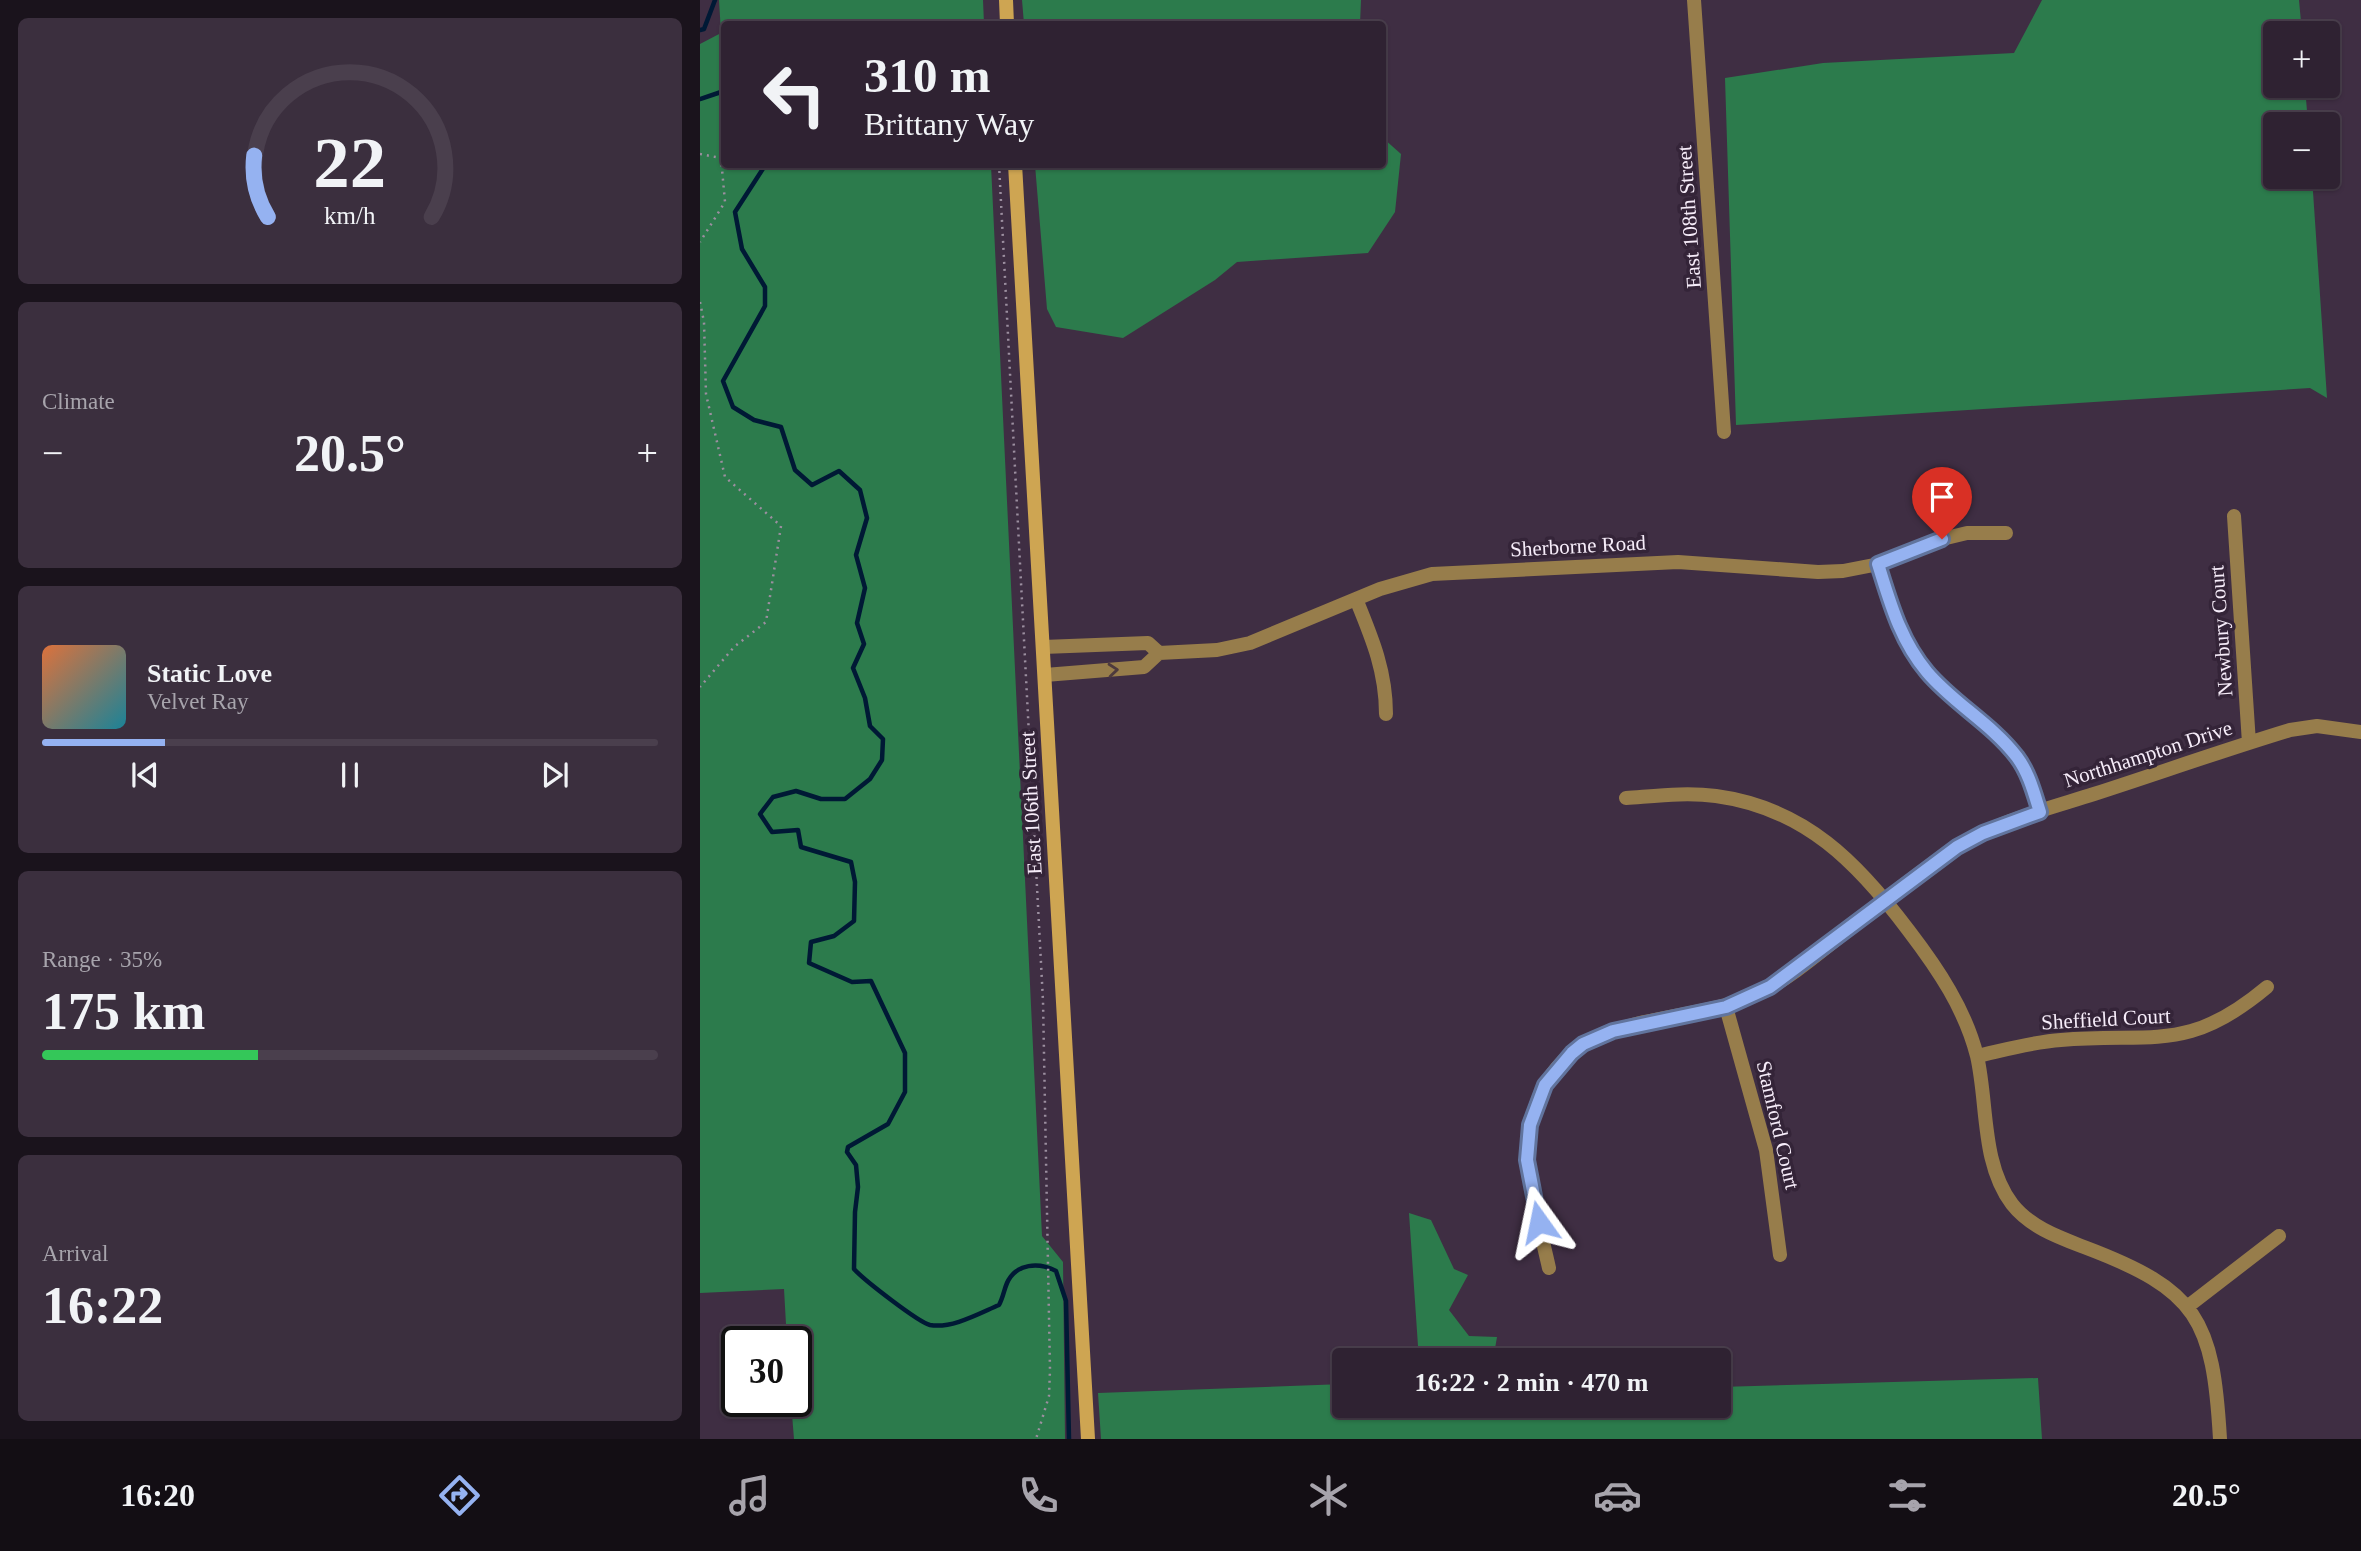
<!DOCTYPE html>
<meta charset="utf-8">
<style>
:root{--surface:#2f2232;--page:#3b2f3e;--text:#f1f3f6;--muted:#a7a4ac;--line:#4a3f4d;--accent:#95b2f1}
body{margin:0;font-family:Georgia,serif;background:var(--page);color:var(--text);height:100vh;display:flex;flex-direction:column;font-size:26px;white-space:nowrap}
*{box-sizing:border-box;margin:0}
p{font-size:23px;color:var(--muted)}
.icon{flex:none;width:38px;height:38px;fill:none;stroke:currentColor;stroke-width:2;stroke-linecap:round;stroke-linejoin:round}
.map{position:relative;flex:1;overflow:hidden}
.drawer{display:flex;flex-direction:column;gap:18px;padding:18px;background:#1a131c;width:700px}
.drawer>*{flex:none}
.hud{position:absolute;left:21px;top:21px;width:665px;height:147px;border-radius:7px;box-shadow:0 2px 5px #0004,0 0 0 2px var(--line);background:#2f2232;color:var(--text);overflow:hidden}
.controls{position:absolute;left:1563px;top:21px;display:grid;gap:14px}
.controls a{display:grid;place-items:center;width:77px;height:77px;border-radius:7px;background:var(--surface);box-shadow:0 2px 5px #0004,0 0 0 2px var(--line);font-size:35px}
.speed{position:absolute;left:21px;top:1326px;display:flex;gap:14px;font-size:35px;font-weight:700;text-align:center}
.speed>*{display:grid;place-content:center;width:91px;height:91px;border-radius:50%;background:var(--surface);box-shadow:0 2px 5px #0004,0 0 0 2px var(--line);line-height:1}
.speed .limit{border:4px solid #111;border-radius:10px;background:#fff;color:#111}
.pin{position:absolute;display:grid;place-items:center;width:60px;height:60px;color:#fff;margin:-72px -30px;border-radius:50% 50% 50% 0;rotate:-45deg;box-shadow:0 0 7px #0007}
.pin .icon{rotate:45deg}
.me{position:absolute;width:77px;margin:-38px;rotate:348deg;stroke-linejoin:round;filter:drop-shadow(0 0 5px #0008)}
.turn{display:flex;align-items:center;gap:24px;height:147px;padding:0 28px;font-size:32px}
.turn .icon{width:91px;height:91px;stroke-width:2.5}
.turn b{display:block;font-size:49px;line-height:60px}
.big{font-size:52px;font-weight:700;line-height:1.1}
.drawer .tile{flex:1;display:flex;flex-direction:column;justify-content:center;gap:10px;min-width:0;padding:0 24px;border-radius:10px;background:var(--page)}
.drawer .dial{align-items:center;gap:0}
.dial svg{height:182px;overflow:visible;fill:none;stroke:var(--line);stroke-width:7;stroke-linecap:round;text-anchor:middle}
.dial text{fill:var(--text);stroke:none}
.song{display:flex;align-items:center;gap:21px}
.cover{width:84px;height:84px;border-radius:10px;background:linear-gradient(135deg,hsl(20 70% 55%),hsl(190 70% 35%))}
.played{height:7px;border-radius:4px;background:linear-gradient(90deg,var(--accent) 20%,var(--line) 20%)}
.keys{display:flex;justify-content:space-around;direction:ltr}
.heat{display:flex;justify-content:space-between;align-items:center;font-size:38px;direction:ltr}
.charge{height:10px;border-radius:5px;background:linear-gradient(90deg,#34c759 35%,var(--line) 0)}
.trip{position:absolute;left:632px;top:1348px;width:399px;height:70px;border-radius:7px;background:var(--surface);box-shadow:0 2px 5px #0004,0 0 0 2px var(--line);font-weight:700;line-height:70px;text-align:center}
.dock{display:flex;height:112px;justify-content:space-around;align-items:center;background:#130e14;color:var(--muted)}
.dock .icon{width:49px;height:49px}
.dock .selected{color:var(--accent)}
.dock b{font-size:32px;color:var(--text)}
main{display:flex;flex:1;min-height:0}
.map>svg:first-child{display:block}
.forest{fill:#2c7b4c}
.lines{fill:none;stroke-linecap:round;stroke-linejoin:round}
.stream{stroke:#001935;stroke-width:4.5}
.path{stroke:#9c8fa0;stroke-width:2.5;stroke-dasharray:2 5;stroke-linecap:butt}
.street{stroke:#977d4b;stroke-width:14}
.secondary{stroke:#cea552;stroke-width:14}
.oneway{stroke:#4d3a3d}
.route-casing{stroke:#61749d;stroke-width:18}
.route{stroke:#95b2f1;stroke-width:12}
.labels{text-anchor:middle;stroke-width:7;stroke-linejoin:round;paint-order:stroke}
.street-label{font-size:21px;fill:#f6ecf9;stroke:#342438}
</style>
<main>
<section class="drawer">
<div class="tile dial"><svg viewBox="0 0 100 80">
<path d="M14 69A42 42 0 1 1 86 69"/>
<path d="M14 69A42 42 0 0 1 8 42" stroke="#95b2f1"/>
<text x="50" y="56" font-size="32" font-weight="700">22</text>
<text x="50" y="72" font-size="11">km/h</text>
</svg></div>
<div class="tile"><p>Climate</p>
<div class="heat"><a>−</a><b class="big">20.5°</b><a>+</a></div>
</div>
<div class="tile">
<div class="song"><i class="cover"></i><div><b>Static Love</b><p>Velvet Ray</p></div></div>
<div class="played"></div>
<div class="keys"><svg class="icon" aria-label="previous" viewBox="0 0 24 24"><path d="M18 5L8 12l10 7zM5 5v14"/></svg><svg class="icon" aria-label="pause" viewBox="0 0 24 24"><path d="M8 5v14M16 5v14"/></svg><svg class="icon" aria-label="next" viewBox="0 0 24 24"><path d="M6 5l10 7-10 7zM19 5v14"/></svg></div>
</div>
<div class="tile"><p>Range · 35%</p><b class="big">175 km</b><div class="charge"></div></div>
<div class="tile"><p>Arrival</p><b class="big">16:22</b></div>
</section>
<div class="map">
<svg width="1661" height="1439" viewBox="0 0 1661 1439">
<rect width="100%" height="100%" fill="#3f2e43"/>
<path class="forest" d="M19,0H283L284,24H24V164L291,165L342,1236L363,1262L365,1439H94L91,1402H96V1342H87L84,1289L0,1293V44L21,33Z
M322,0H661L660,24H324Z
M1342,0H1599L1602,33H1575V86H1605L1608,124H1575V177H1612L1627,398L1610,388L1036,425L1025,78L1123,63L1314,53Z
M683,138L701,154L695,212L668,253L537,262L515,280L423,338L356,327L347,309L335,165L682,164Z
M709,1213L731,1220L754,1269L768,1275L749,1310L769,1336L797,1337L793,1360H713L718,1346Z
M1338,1378L1342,1439H401L398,1393L644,1384V1405H1018L1019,1387Z"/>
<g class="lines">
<path class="stream" d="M0,30L4,29L15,0
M0,99L24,91
M66,164L35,212L42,249L65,287V306L23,381L33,407L54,420L81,427L95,470L112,485L139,471L160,490L167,518L156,555L165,588L157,623L164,644L153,668L165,698L170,726L183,739L182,760L170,779L145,799H121L96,791L73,797L60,814L72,832L98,830L101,847L151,862L155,882L154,921L134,936L111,942L109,963L152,982L171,981L205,1053V1092L188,1124L148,1147L147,1152L156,1165L158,1187L155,1212L154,1269C164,1280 218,1322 230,1325C252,1329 280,1313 299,1305C303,1298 304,1290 307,1283C316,1263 339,1262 356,1271L366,1301L369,1439"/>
<path class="path" d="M0,154L21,158L25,202L0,242
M299,164L343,1001L350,1370L349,1396L336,1439
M0,302L4,322L6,394L25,477L81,526L66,622L34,647L0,687"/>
<path class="street" d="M994,0L1024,432
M1534,516L1549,743
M1179,564C1190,602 1200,640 1227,672C1253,703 1292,724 1317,757C1329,773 1334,793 1340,812
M656,599C672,638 686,671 686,714
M343,647L448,643L459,653L444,667L345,675
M459,653L517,650L550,643L680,589L732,574L978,562L1118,572L1143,571L1179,564L1242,539L1267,533H1306
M926,798C955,796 986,792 1016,796C1105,808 1158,863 1209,931C1238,969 1265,1009 1277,1056C1288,1104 1281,1163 1312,1204C1330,1227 1358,1237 1384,1247C1498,1290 1513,1319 1520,1439
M1026,1007L1066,1150L1080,1255
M1277,1056C1304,1050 1332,1042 1361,1040C1454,1032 1487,1054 1567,987
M849,1268C835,1204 809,1133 852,1074C898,1010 994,1024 1060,993C1088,979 1113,958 1138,938C1176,907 1214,875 1256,848C1297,821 1347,809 1394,794C1459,773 1524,750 1590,730L1617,726L1661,732
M1487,1307L1579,1236"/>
<path class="secondary" d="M306,0L307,24
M315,164L388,1439"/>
</g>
<defs><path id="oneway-chevron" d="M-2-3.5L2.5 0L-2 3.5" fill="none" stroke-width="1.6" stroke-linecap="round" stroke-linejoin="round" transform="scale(1.75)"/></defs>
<use class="oneway" href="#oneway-chevron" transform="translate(413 670) rotate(-5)"/>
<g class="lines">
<defs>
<path id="route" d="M839,1222L827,1160L830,1125L845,1085L872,1053L883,1044L913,1031L1026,1007L1070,987L1257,847L1283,833L1340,812C1334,793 1329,773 1317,757C1292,724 1253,703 1227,672C1200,640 1190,602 1178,564L1242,539"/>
</defs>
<use href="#route" class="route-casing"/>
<use href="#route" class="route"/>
</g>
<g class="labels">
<g class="street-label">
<text transform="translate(989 217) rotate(-94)" y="7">East 108th Street</text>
<text transform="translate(878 546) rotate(-3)" y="7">Sherborne Road</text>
<text transform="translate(1521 631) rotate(-94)" y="7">Newbury Court</text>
<text transform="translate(1448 754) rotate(-18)" y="7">Northhampton Drive</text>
<text transform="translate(331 803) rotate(-93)" y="7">East 106th Street</text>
<text transform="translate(1406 1019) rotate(-3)" y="7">Sheffield Court</text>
<text transform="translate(1078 1125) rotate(77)" y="7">Stamford Court</text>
</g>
</g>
</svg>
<div class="controls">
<a>+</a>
<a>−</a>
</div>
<div class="speed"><div class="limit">30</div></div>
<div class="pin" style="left:1242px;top:539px;background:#d93025"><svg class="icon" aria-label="arrive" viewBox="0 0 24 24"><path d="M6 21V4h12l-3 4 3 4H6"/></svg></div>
<svg class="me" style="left:839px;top:1222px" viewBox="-20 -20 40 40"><path d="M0-17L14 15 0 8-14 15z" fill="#95b2f1" stroke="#fff" stroke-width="4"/></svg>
<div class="trip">16:22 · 2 min · 470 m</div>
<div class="hud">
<div class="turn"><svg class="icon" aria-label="left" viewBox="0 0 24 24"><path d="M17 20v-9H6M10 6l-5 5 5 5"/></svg><div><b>310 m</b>Brittany Way</div></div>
</div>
</div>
</main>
<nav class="dock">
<b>16:20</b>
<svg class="icon selected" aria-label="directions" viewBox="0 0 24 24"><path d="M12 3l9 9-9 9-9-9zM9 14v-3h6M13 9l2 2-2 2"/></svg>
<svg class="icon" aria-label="music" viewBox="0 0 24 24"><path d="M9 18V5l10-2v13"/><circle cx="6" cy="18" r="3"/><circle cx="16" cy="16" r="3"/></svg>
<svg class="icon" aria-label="phone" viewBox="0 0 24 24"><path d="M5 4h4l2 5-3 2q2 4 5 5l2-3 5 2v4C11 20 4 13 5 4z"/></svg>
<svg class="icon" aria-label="climate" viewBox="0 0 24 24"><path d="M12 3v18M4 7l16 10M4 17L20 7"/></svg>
<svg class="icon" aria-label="car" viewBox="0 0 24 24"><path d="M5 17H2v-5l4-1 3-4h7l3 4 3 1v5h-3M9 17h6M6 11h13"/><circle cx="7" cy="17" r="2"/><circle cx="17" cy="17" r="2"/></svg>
<svg class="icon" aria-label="filters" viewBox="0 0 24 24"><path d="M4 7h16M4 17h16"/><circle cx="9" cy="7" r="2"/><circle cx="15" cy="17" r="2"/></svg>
<b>20.5°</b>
</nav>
